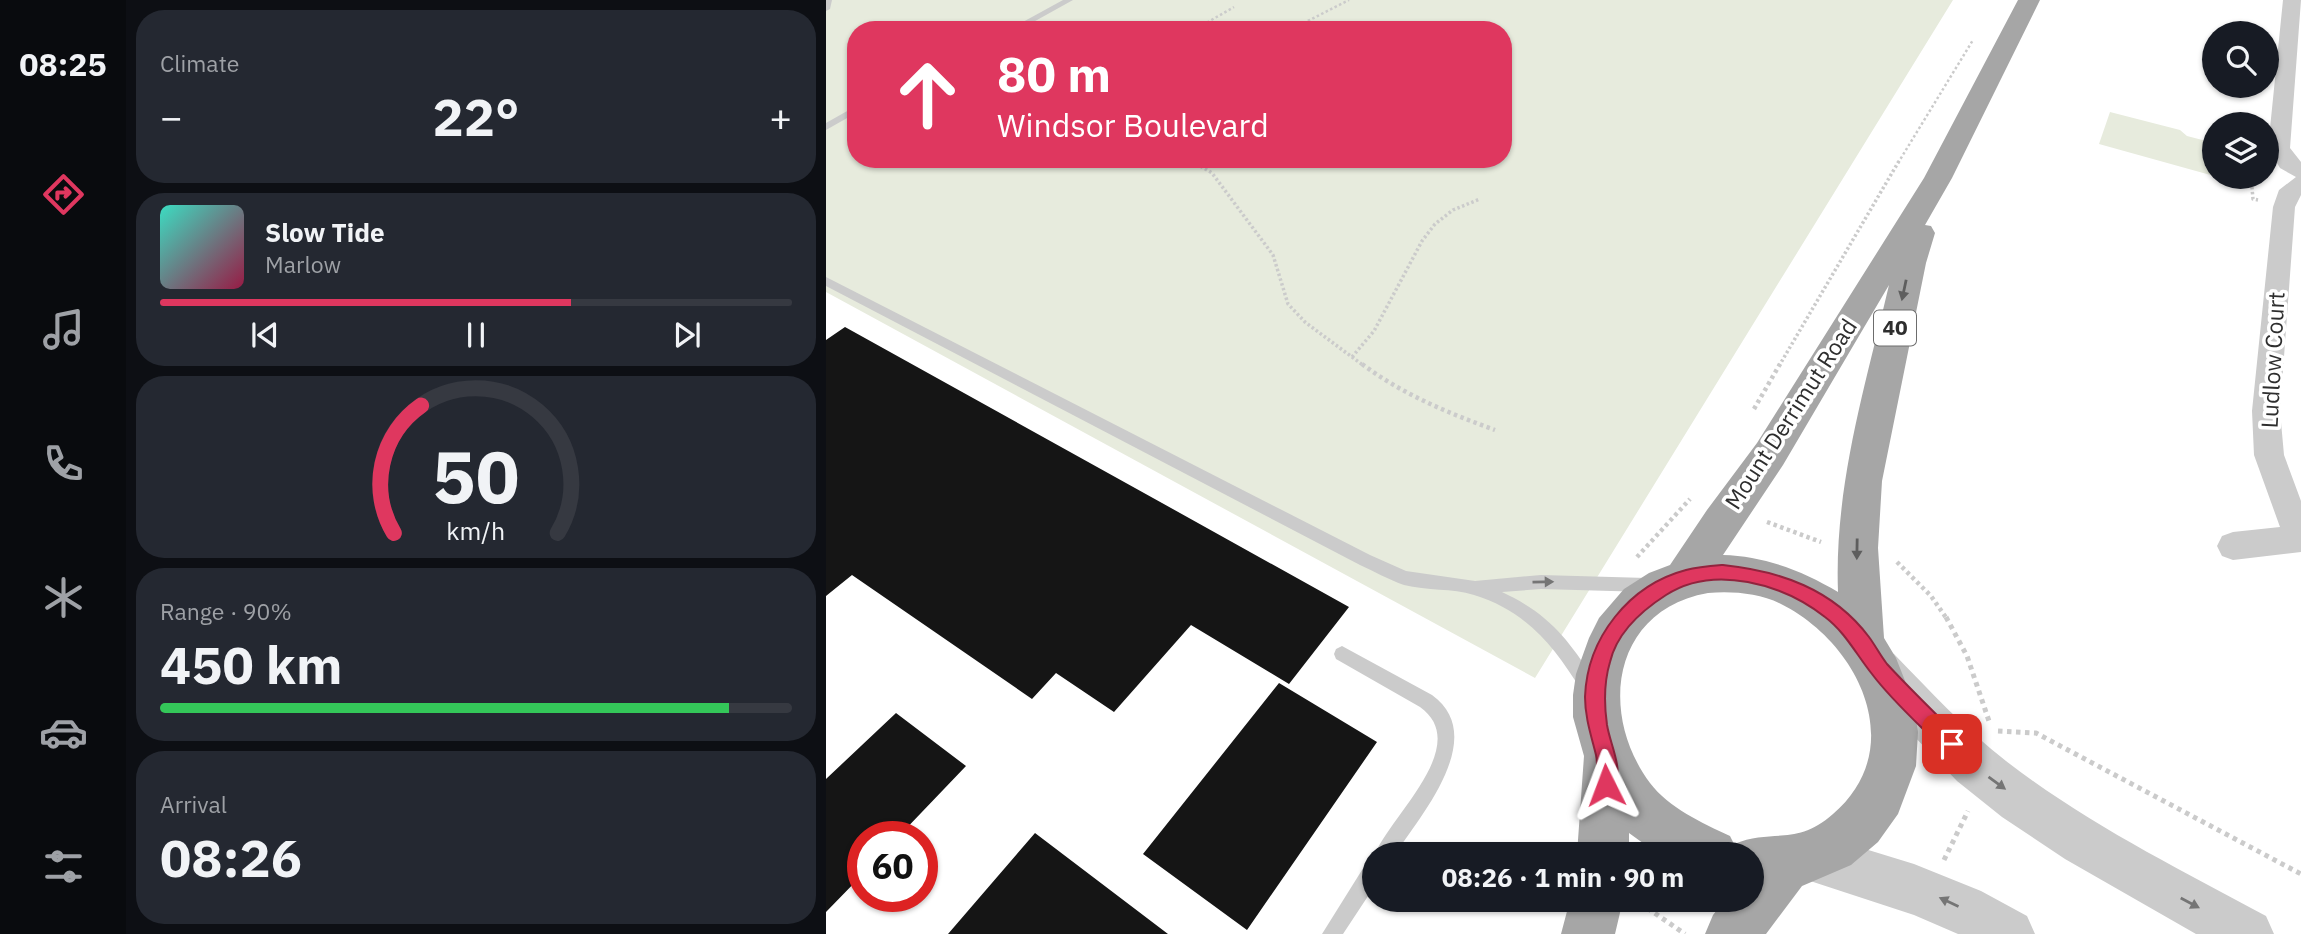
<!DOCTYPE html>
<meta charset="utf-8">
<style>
:root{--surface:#171b24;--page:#242831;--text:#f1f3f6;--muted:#9ea1a6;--line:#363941;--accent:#df375f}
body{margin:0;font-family:"IBM Plex Sans",sans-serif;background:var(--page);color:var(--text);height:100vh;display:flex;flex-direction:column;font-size:26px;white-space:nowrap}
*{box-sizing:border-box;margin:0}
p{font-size:23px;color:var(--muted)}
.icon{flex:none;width:38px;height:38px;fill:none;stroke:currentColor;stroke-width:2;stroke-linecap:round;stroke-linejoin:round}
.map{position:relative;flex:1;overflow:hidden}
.drawer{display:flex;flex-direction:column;gap:10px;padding:10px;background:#0d0f14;width:700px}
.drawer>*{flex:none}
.banner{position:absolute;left:21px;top:21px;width:665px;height:147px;border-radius:28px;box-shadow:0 2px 5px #0004;background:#df375f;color:#fff;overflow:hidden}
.fabs{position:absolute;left:1376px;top:21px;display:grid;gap:14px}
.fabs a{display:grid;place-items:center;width:77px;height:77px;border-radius:50%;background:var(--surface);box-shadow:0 2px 5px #0004;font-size:35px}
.speed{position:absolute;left:21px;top:821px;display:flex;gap:14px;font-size:35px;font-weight:700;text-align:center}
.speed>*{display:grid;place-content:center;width:91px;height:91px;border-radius:50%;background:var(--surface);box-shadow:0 2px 5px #0004;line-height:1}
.speed .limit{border:10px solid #d22;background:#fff;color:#111}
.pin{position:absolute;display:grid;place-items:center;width:60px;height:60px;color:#fff;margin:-30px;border-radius:14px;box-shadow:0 4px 10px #0006}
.me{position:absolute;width:77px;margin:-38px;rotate:357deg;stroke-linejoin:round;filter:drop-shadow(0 0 5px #0008)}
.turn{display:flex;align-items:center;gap:24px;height:147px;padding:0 35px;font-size:32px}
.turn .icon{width:91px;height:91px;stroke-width:2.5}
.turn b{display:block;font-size:49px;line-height:60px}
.big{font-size:52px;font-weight:800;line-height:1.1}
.drawer .widget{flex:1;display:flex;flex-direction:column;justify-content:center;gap:10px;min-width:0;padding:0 24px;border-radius:28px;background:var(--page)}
.drawer .dial{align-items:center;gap:0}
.dial svg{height:182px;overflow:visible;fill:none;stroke:var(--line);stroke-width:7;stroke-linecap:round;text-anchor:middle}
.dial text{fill:var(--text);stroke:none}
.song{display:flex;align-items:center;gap:21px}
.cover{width:84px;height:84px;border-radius:10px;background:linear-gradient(135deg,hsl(170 70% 55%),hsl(340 70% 35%))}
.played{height:7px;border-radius:4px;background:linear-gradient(90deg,var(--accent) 65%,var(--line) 65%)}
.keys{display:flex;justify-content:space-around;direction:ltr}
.heat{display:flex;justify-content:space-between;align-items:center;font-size:38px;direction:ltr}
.charge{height:10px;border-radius:5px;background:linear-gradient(90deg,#34c759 90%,var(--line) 0)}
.trip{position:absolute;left:536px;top:842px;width:402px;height:70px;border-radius:35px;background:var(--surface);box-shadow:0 2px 5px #0004;font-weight:800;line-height:70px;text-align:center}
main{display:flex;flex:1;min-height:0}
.tabs{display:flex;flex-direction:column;width:126px;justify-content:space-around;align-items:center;background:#090b0e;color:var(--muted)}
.tabs .icon{width:49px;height:49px}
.tabs .active{color:var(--accent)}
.tabs b{font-size:32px;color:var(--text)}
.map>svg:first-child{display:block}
.green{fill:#e7ebdd;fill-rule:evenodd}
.building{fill:#151515}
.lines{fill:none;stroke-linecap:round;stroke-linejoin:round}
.path-far3{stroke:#cbcbcb;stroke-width:2.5;stroke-dasharray:2.5 2.5;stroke-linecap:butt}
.path-far2{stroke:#cbcbcb;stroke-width:3.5;stroke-dasharray:2.5 2.5;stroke-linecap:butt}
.path-far1{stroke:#cbcbcb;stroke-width:4.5;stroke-dasharray:3.5 3.5;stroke-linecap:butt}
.path{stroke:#cbcbcb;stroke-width:5;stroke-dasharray:4.5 4.5;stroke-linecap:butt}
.service{fill:#cbcbcb;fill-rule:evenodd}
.minor{fill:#cbcbcb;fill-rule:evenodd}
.tertiary{fill:#cbcbcb;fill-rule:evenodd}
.primary{fill:#a6a6a6;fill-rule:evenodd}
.oneway{fill:#5e5e5e}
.oneway2{fill:#757575}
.route{fill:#df375f;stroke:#91243e;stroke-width:2}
.labels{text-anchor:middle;stroke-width:7;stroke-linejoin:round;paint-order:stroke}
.shield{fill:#fff;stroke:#6d6d6d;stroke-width:2}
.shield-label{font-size:21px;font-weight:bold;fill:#2e2e2e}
.street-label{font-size:23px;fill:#2e2e2e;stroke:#fff}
</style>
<main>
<nav class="tabs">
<b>08:25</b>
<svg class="icon active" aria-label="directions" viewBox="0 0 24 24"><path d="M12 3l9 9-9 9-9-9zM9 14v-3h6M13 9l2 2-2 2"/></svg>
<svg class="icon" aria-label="music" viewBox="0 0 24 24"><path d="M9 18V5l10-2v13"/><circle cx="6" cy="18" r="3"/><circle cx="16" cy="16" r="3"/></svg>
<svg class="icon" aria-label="phone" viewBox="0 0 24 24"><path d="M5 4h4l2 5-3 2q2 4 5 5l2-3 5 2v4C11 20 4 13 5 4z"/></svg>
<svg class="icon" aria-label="climate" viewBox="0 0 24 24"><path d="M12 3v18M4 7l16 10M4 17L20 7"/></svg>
<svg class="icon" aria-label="car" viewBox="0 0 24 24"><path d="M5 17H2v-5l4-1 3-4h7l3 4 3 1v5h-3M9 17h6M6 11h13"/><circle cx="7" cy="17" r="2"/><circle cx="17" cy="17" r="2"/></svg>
<svg class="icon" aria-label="filters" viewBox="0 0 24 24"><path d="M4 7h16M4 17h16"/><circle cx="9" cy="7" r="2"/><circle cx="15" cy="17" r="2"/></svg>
</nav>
<section class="drawer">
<div class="widget"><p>Climate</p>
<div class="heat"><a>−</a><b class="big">22°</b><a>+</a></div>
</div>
<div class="widget">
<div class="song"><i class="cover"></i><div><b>Slow Tide</b><p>Marlow</p></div></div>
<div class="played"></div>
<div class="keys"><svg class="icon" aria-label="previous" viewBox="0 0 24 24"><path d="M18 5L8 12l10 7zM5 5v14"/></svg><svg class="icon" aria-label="pause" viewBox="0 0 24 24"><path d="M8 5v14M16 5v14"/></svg><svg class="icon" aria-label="next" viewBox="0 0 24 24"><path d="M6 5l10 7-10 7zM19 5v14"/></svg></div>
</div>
<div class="widget dial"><svg viewBox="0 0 100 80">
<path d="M14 69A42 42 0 1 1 86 69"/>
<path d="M14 69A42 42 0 0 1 26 13" stroke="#df375f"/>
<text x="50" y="56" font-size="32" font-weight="700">50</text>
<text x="50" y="72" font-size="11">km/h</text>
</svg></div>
<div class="widget"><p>Range · 90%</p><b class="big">450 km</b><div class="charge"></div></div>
<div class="widget"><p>Arrival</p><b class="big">08:26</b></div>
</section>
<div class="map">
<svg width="1475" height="934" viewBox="0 0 1475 934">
<rect width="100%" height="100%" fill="#fff"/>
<path class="green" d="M0,0H1127L709,678L0,292ZM30,30H677V159H30Z
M1284,112L1354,130L1361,136L1388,143V176L1273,144Z"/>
<path class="building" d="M19,327L336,503L523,607L463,684L365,625L288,712L230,673L206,699L26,575L0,596V340Z
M453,683L551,742L421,930L317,854Z
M70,713L140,766L73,836H37V874L0,912V779Z
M209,833L342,934H122Z"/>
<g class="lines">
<path class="path-far3" d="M368,30L408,7
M464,30L523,0
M1423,124L1425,114
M362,159L369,163
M1072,163L1147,40"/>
<path class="path-far2" d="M366,161L386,173L447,255L462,304L479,322L538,366
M1425,177L1427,199L1432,200
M526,357L548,331L596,241L609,224L627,210L654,199
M953,366L1073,161"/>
<path class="path-far1" d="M536,364C576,394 622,413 669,430
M928,409L954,364
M941,522L995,542
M811,557L864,499
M1071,562L1105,596L1121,619"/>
<path class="path" d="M1120,617L1141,656L1164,724
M1172,731L1210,733L1475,874
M1118,860L1142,811
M814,903L859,934"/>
<path class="service" d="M0,0H6L4,9L0,11Z
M237,0H247L193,30H182Z
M30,106V113L0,130V123Z
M0,277L544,555L580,571L649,581L715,575L821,578L826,580L829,585L826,590L821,592L715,589L676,592C721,613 741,637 767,678L769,684L767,690L761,692L755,690C728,646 700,611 648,595C626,588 601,591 578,585C563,580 548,571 534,565L0,286Z
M516,646L606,695C663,736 596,814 569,854H549C565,815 647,745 594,707L510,659L508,654L510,649Z
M548,860V887L517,934H496L541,862Z"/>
<path class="minor" d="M1457,0H1475L1464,148L1475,162V195L1469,207L1454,411L1458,455L1475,501V552L1407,560L1396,556L1391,546L1396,536L1407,532L1454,527L1428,455L1426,411L1447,207L1453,190L1470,177L1454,168L1442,148Z"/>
<path class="tertiary" d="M1053,648L1068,654C1104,691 1139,729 1180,761C1260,823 1351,868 1440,916L1448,934H1370L1239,859L1176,817L1131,781L1038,684L1031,669L1038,654Z
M987,833L1088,864L1155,891L1201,916L1209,934H1132L1088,915L969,876L962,858L969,840Z"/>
<path class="primary" d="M1192,0H1214L1126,178L1099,225L1105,226L1109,233L1100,263L1056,481L1052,548L1058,638L1070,658L1087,701L1092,732L1090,766L1072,814L1052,842L1025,865L976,886L940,934H879L887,915L899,900H926V854H832L803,833V854H751L758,756L747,717V695L750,674L763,638L773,618L798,589L823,573L844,565L881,510L931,443L1098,178ZM1063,285C1039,387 1008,487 1012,592C977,571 938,556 897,555L957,465ZM882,593C906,591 933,593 955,604C1033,643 1084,748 1007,814C970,847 946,828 908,844L904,836C876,823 843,808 824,783C772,713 786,610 882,593Z
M744,900H797L789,934H735Z"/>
</g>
<defs><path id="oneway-solid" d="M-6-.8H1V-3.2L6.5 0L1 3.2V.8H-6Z" transform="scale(1.75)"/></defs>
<g class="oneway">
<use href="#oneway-solid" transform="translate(1078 290) rotate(102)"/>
<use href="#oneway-solid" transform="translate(1031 549) rotate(91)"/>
</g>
<g class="oneway2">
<use href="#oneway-solid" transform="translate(717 582) rotate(-1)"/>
<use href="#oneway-solid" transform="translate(1171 783) rotate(36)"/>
<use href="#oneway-solid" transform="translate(1123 902) rotate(-155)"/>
<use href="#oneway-solid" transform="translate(1364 903) rotate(28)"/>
</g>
<path class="route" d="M897,565C954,571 1007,589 1043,637C1049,645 1054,655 1061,664C1084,689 1109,713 1133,737L1136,744L1133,751L1126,754L1119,751C1095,726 1067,702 1046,674C1030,654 1019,632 999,617C957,584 888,564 840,595C815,611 791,632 784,662C778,682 778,704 781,725C785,748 798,768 788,792L780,795L773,792C768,780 773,767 770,755C765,735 759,717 759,697C761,638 803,585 860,570C872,567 885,566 897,565Z"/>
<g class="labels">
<rect class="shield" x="1048" y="310.5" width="42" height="35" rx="5"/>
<g class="shield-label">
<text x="1069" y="335">40</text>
</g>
<g class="street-label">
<text transform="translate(1447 360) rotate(-87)" y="8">Ludlow Court</text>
<text transform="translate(965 414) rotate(-57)" y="8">Mount Derrimut Road</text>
</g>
</g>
</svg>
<div class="fabs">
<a><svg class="icon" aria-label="search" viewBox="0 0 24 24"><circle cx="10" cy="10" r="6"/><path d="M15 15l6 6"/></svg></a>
<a><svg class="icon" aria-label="layers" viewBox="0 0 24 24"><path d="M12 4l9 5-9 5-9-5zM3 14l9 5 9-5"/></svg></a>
</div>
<div class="speed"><div class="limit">60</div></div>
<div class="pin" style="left:1126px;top:744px;background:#d93025"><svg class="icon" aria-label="arrive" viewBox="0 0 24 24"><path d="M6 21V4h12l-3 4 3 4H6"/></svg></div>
<svg class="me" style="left:780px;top:785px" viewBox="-20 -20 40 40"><path d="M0-17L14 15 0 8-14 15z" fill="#df375f" stroke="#fff" stroke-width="4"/></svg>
<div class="trip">08:26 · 1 min · 90 m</div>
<div class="banner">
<div class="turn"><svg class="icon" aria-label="ahead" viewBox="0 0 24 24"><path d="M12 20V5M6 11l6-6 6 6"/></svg><div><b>80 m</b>Windsor Boulevard</div></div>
</div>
</div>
</main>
